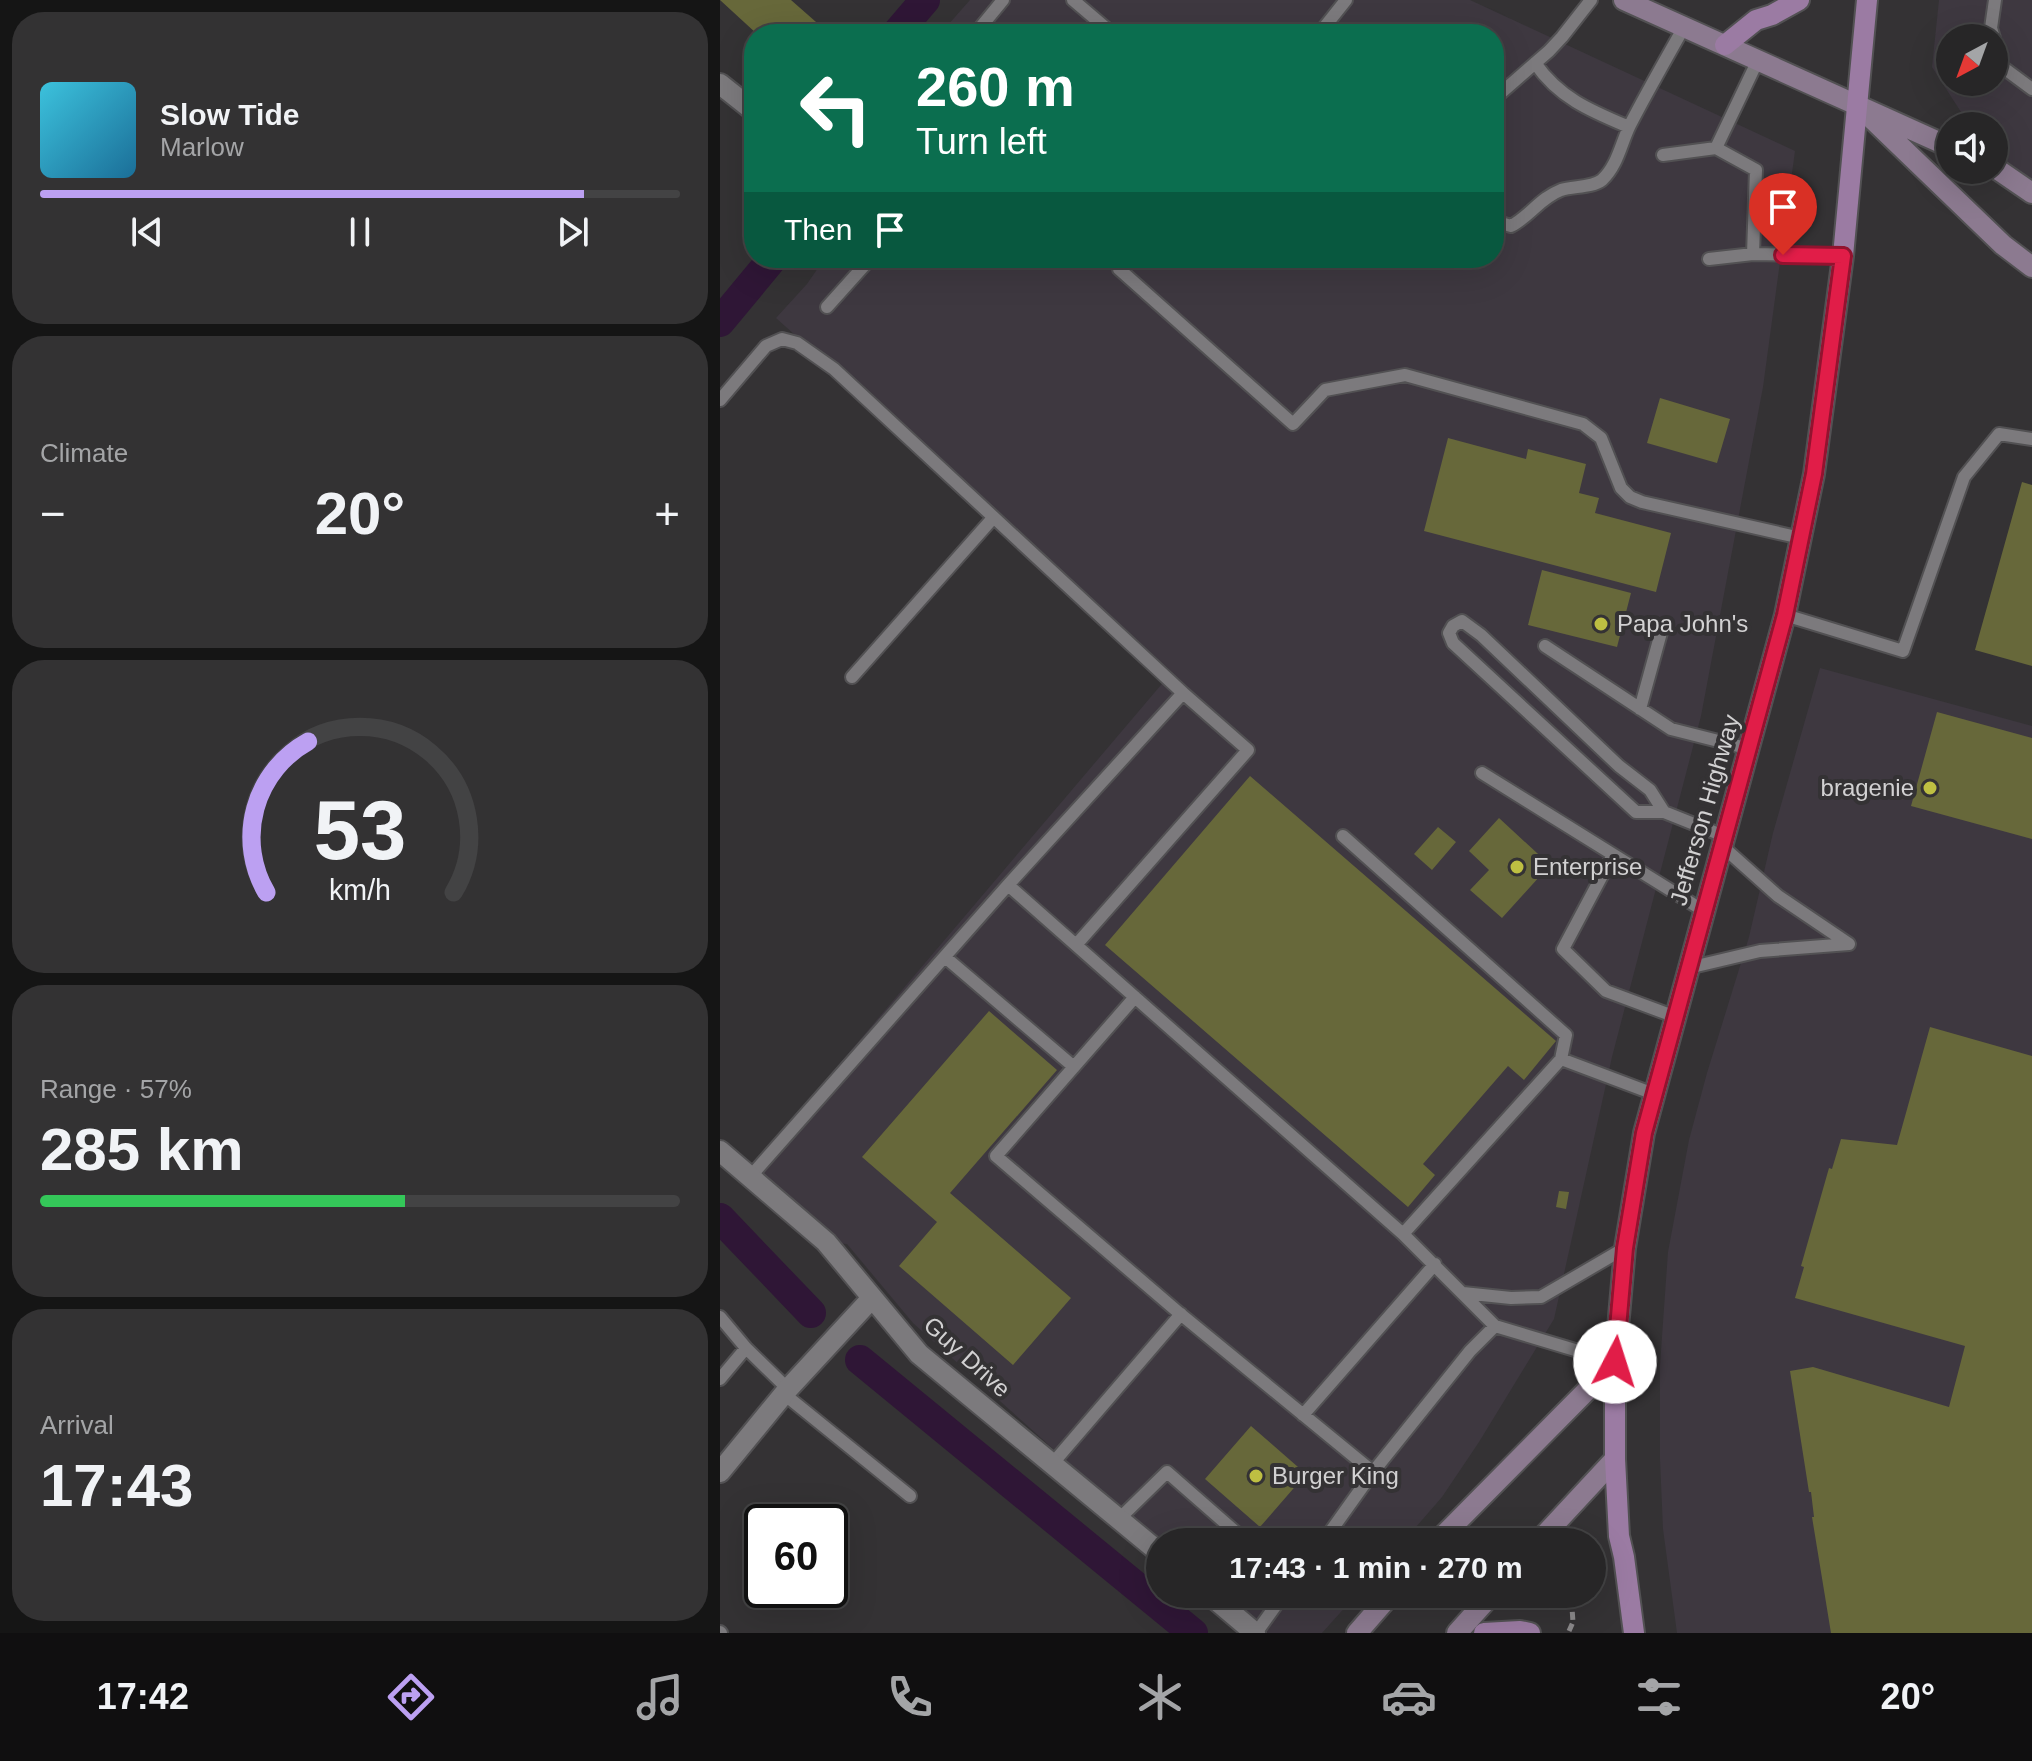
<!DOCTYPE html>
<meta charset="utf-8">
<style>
:root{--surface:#272627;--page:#333233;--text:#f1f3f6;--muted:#a4a5a7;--line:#434344;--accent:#bca0f2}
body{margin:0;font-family:Helvetica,sans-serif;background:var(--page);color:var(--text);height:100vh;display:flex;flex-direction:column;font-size:30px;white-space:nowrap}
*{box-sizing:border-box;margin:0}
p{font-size:26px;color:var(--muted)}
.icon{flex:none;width:44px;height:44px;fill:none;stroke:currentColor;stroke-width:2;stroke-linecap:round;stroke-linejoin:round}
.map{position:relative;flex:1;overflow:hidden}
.panel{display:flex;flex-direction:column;gap:12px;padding:12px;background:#151515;width:720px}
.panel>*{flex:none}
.guide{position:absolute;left:24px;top:24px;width:760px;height:244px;border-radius:32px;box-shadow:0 8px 32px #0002,0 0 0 2px var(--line);background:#0b6e4f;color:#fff;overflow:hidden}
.needle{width:52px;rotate:221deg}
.controls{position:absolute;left:1216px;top:24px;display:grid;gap:16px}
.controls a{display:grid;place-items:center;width:72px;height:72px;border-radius:50%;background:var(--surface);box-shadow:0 8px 32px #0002,0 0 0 2px var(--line);font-size:40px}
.speed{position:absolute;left:24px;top:1504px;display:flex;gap:16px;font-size:40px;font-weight:700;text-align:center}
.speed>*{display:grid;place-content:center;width:104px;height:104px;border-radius:50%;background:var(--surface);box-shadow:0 8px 32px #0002,0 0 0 2px var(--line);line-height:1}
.speed .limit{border:4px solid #111;border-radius:12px;background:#fff;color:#111}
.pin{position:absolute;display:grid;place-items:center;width:68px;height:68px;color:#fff;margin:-82px -34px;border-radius:50% 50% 50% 0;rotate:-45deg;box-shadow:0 0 8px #0007}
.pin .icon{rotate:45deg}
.me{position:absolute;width:88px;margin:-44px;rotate:5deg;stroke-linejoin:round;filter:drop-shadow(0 0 6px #0008)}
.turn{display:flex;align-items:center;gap:28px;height:168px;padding:0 40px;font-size:36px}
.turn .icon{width:104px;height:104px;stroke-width:2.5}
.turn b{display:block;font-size:56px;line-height:68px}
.then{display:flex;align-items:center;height:76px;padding:0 40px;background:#0003;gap:16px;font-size:30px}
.big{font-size:60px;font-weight:700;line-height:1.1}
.panel .widget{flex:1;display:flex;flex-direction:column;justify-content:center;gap:12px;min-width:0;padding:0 28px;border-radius:32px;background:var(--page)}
.panel .dial{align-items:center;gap:0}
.dial svg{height:208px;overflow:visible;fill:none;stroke:var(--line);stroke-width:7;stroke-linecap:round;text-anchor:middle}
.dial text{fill:var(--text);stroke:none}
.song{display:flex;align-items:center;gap:24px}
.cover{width:96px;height:96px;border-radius:12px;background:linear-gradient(135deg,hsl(190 70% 55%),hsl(200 70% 35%))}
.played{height:8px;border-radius:4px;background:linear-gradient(90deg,var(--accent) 85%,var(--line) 85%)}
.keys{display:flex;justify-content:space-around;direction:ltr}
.heat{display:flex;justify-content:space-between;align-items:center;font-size:44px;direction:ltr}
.charge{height:12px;border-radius:6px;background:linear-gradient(90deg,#34c759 57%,var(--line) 0)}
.trip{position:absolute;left:426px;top:1528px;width:460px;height:80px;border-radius:40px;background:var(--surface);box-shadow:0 8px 32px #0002,0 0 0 2px var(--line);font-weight:700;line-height:80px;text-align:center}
.tab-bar{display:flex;height:128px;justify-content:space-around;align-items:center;background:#100f10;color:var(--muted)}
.tab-bar .icon{width:56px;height:56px}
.tab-bar .selected{color:var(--accent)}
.tab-bar b{font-size:36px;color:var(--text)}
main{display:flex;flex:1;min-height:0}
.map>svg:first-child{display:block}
.built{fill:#3e3840;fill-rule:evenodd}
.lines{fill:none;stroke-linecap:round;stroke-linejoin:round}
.canal{stroke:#2f1636;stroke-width:30}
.building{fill:#67683a}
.lane-casing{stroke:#525153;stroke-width:16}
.street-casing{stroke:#525153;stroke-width:24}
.secondary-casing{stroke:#525153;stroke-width:24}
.primary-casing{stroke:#525153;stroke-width:24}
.path{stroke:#8a888a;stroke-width:5;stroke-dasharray:8 4;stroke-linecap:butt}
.lane{stroke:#7c7a7d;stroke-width:12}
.street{stroke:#7c7a7d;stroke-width:20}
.secondary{stroke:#8c7a90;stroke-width:20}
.primary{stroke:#9b7ba3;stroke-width:20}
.route-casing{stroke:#92132f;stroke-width:20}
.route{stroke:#e11d48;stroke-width:14}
.poi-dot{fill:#bebf42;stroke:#343234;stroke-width:3}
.labels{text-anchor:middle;stroke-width:8;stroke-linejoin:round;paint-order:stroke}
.poi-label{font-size:24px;fill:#d2d1d2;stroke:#343234;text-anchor:start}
.street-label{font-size:24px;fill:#d2d1d2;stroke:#343234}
</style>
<main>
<section class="panel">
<div class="widget">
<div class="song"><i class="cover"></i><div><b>Slow Tide</b><p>Marlow</p></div></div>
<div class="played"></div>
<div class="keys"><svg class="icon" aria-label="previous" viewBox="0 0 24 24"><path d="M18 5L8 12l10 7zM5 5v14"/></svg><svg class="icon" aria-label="pause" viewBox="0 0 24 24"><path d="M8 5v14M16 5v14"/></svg><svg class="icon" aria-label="next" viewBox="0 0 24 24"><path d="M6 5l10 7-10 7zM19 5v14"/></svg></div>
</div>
<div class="widget"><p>Climate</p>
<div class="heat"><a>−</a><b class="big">20°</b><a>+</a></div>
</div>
<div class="widget dial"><svg viewBox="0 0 100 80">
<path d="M14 69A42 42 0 1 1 86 69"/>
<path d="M14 69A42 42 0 0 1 30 11" stroke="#bca0f2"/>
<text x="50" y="56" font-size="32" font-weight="700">53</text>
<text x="50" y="72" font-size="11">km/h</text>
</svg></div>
<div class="widget"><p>Range · 57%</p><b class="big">285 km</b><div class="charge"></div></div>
<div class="widget"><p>Arrival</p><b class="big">17:43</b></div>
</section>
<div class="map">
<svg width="1312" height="1633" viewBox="0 0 1312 1633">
<rect width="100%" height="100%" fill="#343234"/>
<path class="built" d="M250,0H750L1075,151L1043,387L981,716L892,1057L834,1319L759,1442L722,1497L683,1542H440V1545L193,1323L127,1244L106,1242L26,1174L452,672L56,318L87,284L105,258H774V34H220Z
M1219,0H1312V197L1274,165V126H1250L1212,67ZM1230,38H1274V82H1230Z
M1100,668L1312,726V1633H957L943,1529L940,1459V1365L948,1252L969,1140L987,1073L1029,937L1053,833Z
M494,1594H637L602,1633H538Z"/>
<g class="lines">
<path class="canal" d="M176,34L205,0
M0,322L53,258
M0,1218L91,1313
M140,1360L473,1633"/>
</g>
<path class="building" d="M0,0H71L104,29L100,34H37Z
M940,398L1010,419L997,463L927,443Z
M728,438L806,459L808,449L866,464L859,493L879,498L875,513L951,533L936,592L704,531Z
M1302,482L1312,485V666L1255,650Z
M822,570L911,593L897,647L808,625Z
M1217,712L1312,738V839L1191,806Z
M530,776L836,1041L804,1080L788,1066L703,1164L715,1175L688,1207L385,945Z
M779,818L830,865L782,918L750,890L769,870L749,851Z
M718,827L736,842L712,870L694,854Z
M269,1011L337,1070L230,1193L351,1298L293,1365L179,1266L217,1222L142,1157Z
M1210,1027L1312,1056V1633H1111L1092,1517H1094L1091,1492H1089L1070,1371L1093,1367L1229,1407L1245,1346L1075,1298L1084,1267L1081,1266L1109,1168L1112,1169L1121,1139L1177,1145Z
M839,1191L849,1192L846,1209L836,1207Z
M531,1426L586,1474L540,1527L485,1479Z"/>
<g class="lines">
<defs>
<path id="lane" d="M353,0L393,34
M255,34L283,0
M599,34L626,0
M1274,38L1271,28L1275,0
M1274,40L1281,66L1312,89
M815,63C839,98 871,111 909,127
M774,99L829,51L842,37L871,0
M996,148L1036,170L1033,254
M943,155L996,148L1038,60
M774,221L791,226C809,217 820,198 841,190C853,186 872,188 882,180C898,165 901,143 910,125C927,92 946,59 964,27
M409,258L399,269L573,424L605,390L685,375L863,424L881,438L901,488L910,497L922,502L1081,538
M989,259L1033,254L1123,256
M107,307L151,258
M0,400L46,346L62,339L77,343L114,369L463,693L288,885L30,1177
M1065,615L1183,651L1244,477L1279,434L1312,439
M825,646L951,729L1030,749
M132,677L273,518
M920,709L942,629
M762,773L984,911
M944,812L930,790L899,766L761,635L742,621L733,626L729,633L733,643L916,812H944L1004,836
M623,836L846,1035L841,1059
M1002,846L1058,896L1129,944
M893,855L843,949L886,991L956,1017
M288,885L683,1234L775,1326L895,1362
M356,945L528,750L463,693
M225,957L354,1067
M968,968L1040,951L1129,944
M415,997L276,1156L458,1312L653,1472
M683,1234L841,1059L934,1094
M743,1293L791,1298L821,1297L905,1248
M0,1317L26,1348L68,1389
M0,1379L26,1348
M64,1394L190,1496
M583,1415L715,1264
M333,1463L461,1314
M399,1519L447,1472L527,1542
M603,1542L653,1472L750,1351L775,1326
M0,1632L1,1633
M536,1633L564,1594"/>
<path id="street" d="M0,84L34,111
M0,1151L106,1242L199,1354L440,1553
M0,1472L68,1389L152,1298
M489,1594L535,1633"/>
<path id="secondary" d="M904,0L1230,147
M1149,116L1283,245L1312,267
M1274,167L1312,193
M717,1542L895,1362
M818,1542L895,1459
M637,1633L671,1594
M737,1633L772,1594"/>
<path id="primary" d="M1005,45L1036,20L1052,15L1079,0
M764,1633L800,1631L810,1633
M914,1633L904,1557L899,1536L895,1459V1362L905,1248L924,1133L1065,615L1094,474L1123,256L1147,0"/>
</defs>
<use href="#lane" class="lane-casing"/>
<use href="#street" class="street-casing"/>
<use href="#secondary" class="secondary-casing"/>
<use href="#primary" class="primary-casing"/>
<path class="path" d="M849,1631L853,1622L851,1594"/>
<use href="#lane" class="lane"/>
<use href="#street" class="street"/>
<use href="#secondary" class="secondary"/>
<use href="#primary" class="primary"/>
</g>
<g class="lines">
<defs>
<path id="route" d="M895,1362L905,1248L924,1133L1065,615L1094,474L1123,256L1063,255"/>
</defs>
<use href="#route" class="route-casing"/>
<use href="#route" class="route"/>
</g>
<g class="poi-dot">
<circle cx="881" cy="624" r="8"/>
<circle cx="1210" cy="788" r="8"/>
<circle cx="797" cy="867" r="8"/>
<circle cx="536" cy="1476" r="8"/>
</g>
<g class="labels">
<g class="poi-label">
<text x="897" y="632">Papa John's</text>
<text x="1194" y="796" text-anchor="end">bragenie</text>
<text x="813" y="875">Enterprise</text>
<text x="552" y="1484">Burger King</text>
</g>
<g class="street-label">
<text transform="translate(985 810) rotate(-74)" y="8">Jefferson Highway</text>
<text transform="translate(247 1357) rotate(42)" y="8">Guy Drive</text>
</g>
</g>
</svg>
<div class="controls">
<a><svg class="needle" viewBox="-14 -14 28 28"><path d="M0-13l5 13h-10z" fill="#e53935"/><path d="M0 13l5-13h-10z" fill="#a4a5a7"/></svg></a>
<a><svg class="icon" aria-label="sound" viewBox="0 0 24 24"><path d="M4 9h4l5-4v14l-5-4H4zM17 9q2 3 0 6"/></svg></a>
</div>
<div class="speed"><div class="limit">60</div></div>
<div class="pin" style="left:1063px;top:255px;background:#d93025"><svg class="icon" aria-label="arrive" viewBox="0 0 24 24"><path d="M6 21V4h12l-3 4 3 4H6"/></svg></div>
<svg class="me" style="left:895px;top:1362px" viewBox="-20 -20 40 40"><circle r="19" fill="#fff"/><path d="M0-13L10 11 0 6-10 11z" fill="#e11d48"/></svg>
<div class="trip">17:43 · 1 min · 270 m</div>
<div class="guide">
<div class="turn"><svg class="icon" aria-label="left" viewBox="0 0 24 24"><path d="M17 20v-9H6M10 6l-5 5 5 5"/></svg><div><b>260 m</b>Turn left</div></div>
<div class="then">Then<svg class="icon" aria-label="arrive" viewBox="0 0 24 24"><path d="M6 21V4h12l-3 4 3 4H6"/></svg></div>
</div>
</div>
</main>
<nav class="tab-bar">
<b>17:42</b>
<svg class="icon selected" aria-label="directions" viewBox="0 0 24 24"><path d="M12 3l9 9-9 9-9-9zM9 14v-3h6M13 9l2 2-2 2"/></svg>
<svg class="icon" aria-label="music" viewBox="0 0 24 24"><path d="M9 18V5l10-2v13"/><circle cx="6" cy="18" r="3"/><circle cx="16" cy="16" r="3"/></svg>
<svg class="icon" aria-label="phone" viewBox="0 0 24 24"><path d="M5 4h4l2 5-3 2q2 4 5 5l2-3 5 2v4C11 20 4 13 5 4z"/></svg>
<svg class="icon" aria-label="climate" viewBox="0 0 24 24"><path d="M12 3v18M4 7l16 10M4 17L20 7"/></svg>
<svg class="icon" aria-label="car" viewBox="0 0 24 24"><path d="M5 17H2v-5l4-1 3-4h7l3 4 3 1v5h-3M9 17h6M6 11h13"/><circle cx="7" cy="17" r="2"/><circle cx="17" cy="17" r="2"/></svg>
<svg class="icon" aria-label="filters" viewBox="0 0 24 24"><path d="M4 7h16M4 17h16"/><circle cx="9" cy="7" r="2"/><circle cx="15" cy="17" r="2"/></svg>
<b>20°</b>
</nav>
